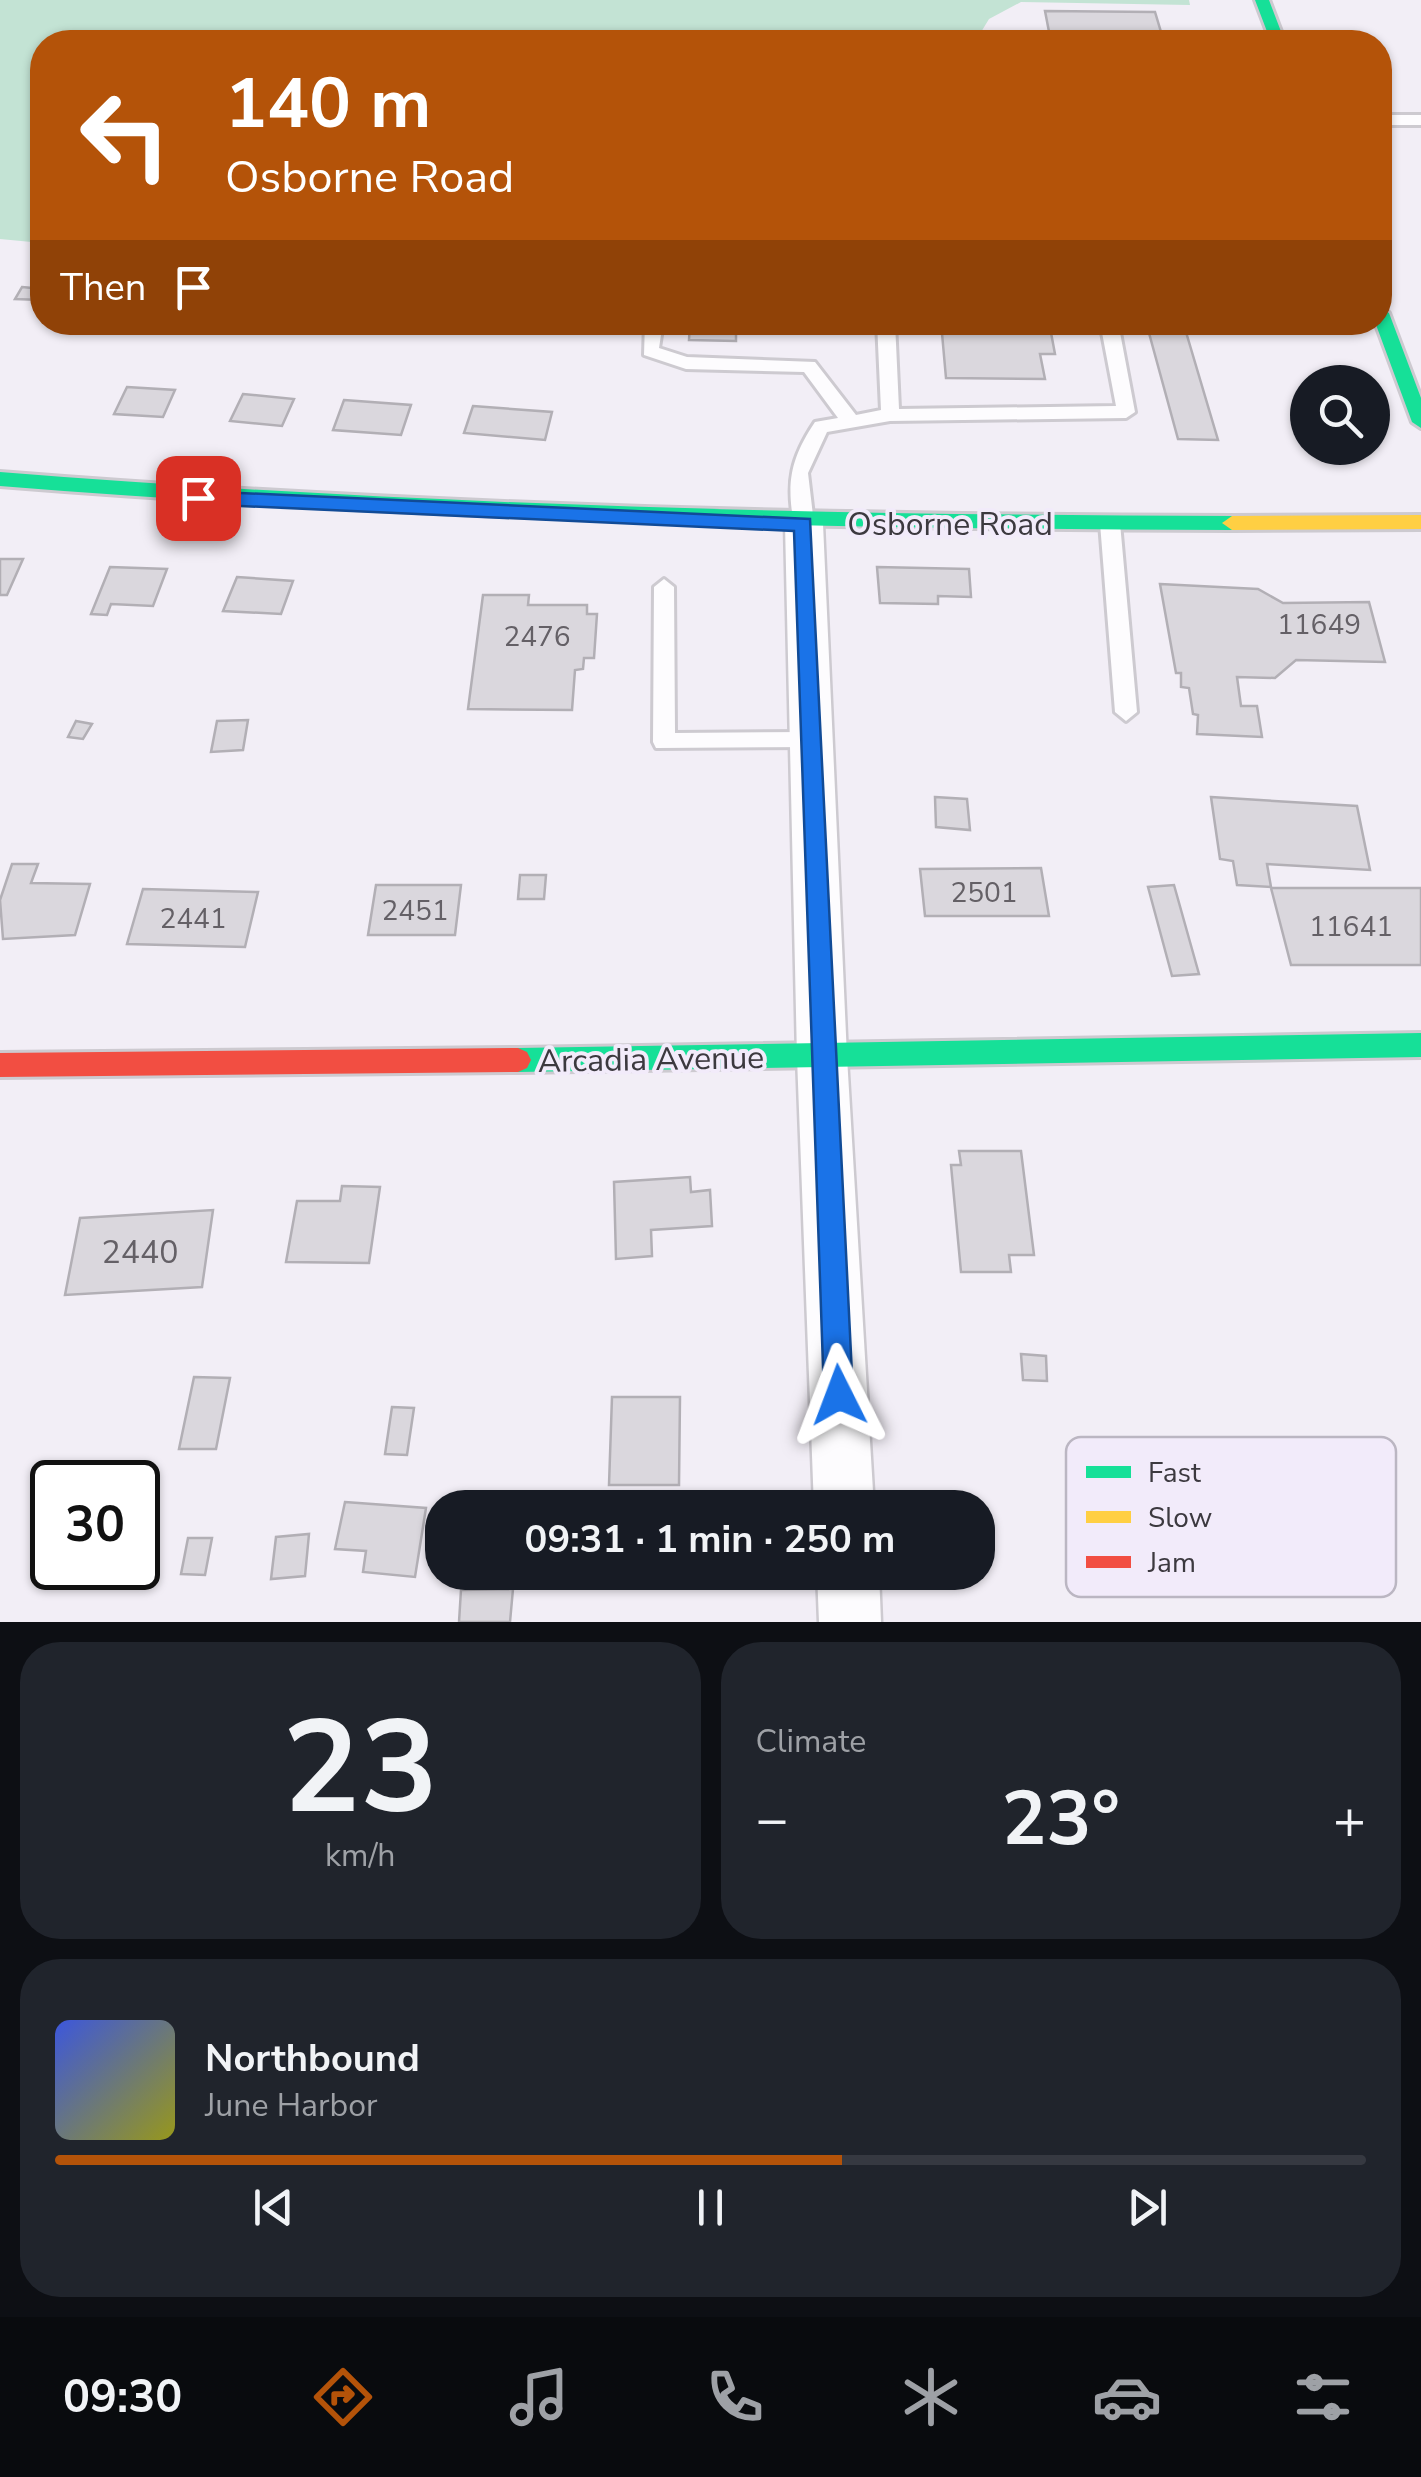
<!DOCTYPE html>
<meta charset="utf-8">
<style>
:root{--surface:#171b24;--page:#20242c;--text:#f1f3f6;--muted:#9ea1a6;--line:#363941;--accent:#b45309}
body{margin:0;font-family:"Nunito Sans",sans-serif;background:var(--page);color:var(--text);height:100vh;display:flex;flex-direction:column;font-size:38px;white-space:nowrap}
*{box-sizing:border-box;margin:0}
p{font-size:32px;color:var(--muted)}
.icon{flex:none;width:55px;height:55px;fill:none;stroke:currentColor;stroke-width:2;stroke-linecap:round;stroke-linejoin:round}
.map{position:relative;height:1622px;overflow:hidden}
.side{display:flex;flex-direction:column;gap:20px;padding:20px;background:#0d0f14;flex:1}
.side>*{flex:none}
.banner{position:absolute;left:30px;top:30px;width:1362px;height:305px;border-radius:40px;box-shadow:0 2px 8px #0004;background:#b45309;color:#fff;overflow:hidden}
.fabs{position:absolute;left:1290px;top:365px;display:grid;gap:20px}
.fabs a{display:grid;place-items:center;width:100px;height:100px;border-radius:50%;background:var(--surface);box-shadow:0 2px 8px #0004;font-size:50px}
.speed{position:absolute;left:30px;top:1460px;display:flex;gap:20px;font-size:50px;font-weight:700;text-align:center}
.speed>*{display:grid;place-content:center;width:130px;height:130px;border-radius:50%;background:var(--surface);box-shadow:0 2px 8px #0004;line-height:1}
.speed .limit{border:5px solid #111;border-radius:15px;background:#fff;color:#111}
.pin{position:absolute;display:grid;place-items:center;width:85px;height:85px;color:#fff;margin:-42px;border-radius:20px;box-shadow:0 5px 15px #0006}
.me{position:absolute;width:110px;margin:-55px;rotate:357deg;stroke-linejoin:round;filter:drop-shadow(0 0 8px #0008)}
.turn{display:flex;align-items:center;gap:35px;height:210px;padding:0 30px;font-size:45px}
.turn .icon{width:130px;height:130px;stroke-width:2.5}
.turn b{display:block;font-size:70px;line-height:85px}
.then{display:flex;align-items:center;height:95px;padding:0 30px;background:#0003;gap:20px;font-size:38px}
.big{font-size:75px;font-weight:700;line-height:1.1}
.side .tile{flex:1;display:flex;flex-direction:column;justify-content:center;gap:15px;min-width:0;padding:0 35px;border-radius:40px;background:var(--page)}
.side .dial{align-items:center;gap:0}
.dial b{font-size:130px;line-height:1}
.song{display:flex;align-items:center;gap:30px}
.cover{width:120px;height:120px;border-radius:15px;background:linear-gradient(135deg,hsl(230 70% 55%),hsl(60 70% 35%))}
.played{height:10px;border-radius:5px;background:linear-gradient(90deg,var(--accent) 60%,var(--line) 60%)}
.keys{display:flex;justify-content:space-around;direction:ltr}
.heat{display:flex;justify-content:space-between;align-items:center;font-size:55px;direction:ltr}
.side .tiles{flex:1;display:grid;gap:20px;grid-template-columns:1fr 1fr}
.tile:last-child{grid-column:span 2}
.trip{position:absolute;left:425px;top:1490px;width:570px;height:100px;border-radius:40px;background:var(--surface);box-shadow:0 2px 8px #0004;font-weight:700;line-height:100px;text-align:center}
.tabs{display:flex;height:160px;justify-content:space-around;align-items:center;background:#090b0e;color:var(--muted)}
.tabs .icon{width:70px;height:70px}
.tabs .selected{color:var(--accent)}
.tabs b{font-size:45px;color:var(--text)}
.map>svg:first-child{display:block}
.green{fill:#c3e3d4}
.building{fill:#dad7dd;stroke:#b2afb5;stroke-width:2.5}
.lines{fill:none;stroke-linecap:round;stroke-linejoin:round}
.lane-casing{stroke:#cdcad0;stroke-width:6}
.street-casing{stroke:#cdcad0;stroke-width:5}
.fast-casing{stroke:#cdcad0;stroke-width:6}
.slow-casing{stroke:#cdcad0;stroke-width:6}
.jam-casing{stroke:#cdcad0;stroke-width:6}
.lane{fill:#fdfcfe;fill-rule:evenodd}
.street{fill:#fdfcfe;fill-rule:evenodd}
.fast{fill:#16e098;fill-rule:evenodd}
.slow{fill:#ffcf43;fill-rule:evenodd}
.jam{fill:#f24e42;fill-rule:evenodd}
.route{fill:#1a73e8;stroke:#114b97;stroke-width:2.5}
.labels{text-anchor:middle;stroke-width:8;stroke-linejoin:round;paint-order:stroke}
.number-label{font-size:28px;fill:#646066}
.street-label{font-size:32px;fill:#3c393f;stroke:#f2ebfa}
.near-number-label{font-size:32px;fill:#646066}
.key{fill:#f2ebfa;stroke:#bbb6c2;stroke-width:2.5}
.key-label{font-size:28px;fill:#3c393f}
</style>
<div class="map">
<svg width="1421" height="1622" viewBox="0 0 1421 1622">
<rect width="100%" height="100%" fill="#f2eef6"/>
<path class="green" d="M0,0H1189L1190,5L1021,2L989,19L975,42H42V243L0,239Z"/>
<path class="building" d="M1045,11L1155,12L1164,42H1051Z
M22,287L42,289V300L15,299Z
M690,322H736V341L689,340Z
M941,322H1049L1055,354H1040L1045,379L946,378Z
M1146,322H1183L1218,440L1178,439Z
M127,387L175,390L163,417L114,414Z
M243,394L294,399L282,426L230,421Z
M344,400L411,405L401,435L333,430Z
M473,406L552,412L545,440L464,433Z
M0,559H23L7,595H0Z
M110,567L167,569L153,606L111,604L107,615L91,614Z
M877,567L969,569L971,597L938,596V604L880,603Z
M237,577L293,581L281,614L223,611Z
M1160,584L1258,589L1283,603L1369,602L1385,662L1296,660L1275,678L1237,677L1241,706H1257L1262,737L1197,734L1198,715L1193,714L1189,688L1181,687V673H1176Z
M483,595H529L528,605H587V614H597L594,658H584L583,669L575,670L572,710L468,709Z
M248,720L243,750L211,752L217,721Z
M76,721L92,724L83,739L68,737Z
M935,797L967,799L970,830L936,827Z
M1211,797L1357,806L1370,870L1267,864L1271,887L1237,885L1233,861L1220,859Z
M12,864H38L31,883L90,884L75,935L3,939L0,900Z
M1041,868L1049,916H925L920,869Z
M520,875H546L544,899H518Z
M376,885H461L455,935H368Z
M1174,885L1199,974L1172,976L1148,887Z
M1271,888H1421V965H1291Z
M143,889L258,892L245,947L127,944Z
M959,1151H1021L1034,1255H1009L1011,1272H961L951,1165H961Z
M690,1177L691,1192L710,1190L712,1226L651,1230L652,1256L616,1259L614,1182Z
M342,1186L380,1187L369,1263L286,1262L297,1201H340Z
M213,1210L202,1287L65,1295L80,1218Z
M1021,1354L1046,1356L1047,1381L1023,1380Z
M194,1377L230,1378L216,1449H179Z
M612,1397H680L679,1485H609Z
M392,1407L414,1408L407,1455L385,1454Z
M345,1502L426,1508L415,1577L363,1572L366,1551L335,1549Z
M309,1534L305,1576L271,1579L276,1537Z
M188,1538H212L205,1575L181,1574Z
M513,1589L510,1622H459L461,1590Z"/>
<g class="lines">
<defs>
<path id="lane" d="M1380,115H1421V125H1380Z
M645,322H663L659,348L687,357L815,362L856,415L881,410L877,322H895L899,409L1116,406L1100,322H1118L1135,412L1126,418L890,421L827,432L808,473L814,524L804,531L794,524C786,482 791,458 815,422L838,418L804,372L686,369L644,355Z
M1110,516L1120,523L1137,712L1126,721L1115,712L1100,523Z
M664,579L674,587L675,733L811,732L819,735L822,741L819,747L656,748L653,742L654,587Z"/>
<path id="street" d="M804,510L818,514L823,524L847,1057L874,1508H814L797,1057L785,524L790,514Z
M817,1572H879L881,1622H819Z"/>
<path id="fast" d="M1255,0H1269L1285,42H1271Z
M1380,307L1389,313L1421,398V428L1412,422L1375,322H1380Z
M0,472C410,505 821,515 1232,516L1242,523L1232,530C820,529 410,519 0,486Z
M1421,1033V1057L518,1072L509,1068L505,1060L509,1052L518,1048Z"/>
<path id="slow" d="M1421,515V529L1232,530L1222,523L1232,516Z"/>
<path id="jam" d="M518,1048L527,1052L531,1060L527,1068L518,1072L0,1077V1053Z"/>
</defs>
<use href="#lane" class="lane-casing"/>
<use href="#street" class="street-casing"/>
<use href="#fast" class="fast-casing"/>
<use href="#slow" class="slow-casing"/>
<use href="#jam" class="jam-casing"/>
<use href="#lane" class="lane"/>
<use href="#street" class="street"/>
<use href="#fast" class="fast"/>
<use href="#slow" class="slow"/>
<use href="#jam" class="jam"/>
</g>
<path class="route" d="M198,491L810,519L853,1395L849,1405L839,1410L828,1405L824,1395L794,531L198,504L188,498Z"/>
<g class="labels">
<g class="number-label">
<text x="1319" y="634">11649</text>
<text x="537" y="646">2476</text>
<text x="984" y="902">2501</text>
<text x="415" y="920">2451</text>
<text x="193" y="928">2441</text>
<text x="1351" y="936">11641</text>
</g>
<g class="street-label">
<text x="950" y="535">Osborne Road</text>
<text transform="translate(651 1059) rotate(-1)" y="11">Arcadia Avenue</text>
</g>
<g class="near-number-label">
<text x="140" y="1263">2440</text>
</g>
</g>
<rect x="1066" y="1437" width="330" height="160" rx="15" class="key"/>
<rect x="1086" y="1466" width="45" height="12" fill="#16e098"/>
<rect x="1086" y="1511" width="45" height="12" fill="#ffcf43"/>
<rect x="1086" y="1556" width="45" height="12" fill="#f24e42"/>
<g class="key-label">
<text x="1148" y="1482">Fast</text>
<text x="1148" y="1527">Slow</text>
<text x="1148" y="1572">Jam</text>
</g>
</svg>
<div class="fabs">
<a><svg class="icon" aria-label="search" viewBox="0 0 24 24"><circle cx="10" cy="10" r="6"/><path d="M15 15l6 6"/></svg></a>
</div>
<div class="speed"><div class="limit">30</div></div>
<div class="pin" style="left:198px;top:498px;background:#d93025"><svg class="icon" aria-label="arrive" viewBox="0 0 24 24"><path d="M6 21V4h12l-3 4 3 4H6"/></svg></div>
<svg class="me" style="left:839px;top:1395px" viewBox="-20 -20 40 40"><path d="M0-17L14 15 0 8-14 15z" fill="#1a73e8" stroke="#fff" stroke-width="4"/></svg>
<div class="trip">09:31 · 1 min · 250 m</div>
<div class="banner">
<div class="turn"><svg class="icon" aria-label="left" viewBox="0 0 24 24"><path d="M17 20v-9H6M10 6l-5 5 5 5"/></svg><div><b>140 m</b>Osborne Road</div></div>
<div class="then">Then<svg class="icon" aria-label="arrive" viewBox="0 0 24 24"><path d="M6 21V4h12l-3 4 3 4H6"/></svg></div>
</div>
</div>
<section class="side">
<div class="tiles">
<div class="tile dial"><b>23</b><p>km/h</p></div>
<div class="tile"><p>Climate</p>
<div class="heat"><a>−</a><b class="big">23°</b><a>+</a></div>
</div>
<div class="tile">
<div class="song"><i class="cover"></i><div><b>Northbound</b><p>June Harbor</p></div></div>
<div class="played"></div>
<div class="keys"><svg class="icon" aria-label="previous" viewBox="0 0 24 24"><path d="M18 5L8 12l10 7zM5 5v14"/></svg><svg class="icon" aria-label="pause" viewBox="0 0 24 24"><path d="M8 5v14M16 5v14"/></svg><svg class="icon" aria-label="next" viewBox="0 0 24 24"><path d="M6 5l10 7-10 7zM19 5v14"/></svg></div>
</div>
</div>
</section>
<nav class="tabs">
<b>09:30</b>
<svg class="icon selected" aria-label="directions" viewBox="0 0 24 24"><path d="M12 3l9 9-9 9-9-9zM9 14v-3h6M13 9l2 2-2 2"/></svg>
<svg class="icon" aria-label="music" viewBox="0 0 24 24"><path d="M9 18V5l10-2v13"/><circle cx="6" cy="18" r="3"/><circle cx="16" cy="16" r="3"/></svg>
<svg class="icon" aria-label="phone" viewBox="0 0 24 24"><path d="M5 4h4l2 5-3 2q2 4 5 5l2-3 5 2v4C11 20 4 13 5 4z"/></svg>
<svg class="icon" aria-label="climate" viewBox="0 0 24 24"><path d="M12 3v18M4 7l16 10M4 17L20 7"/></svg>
<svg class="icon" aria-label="car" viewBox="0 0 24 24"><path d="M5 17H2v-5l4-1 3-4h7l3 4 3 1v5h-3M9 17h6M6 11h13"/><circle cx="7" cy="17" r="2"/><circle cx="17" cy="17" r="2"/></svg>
<svg class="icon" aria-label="filters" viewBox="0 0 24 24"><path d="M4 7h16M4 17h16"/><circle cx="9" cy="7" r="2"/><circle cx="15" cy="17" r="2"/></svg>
</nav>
